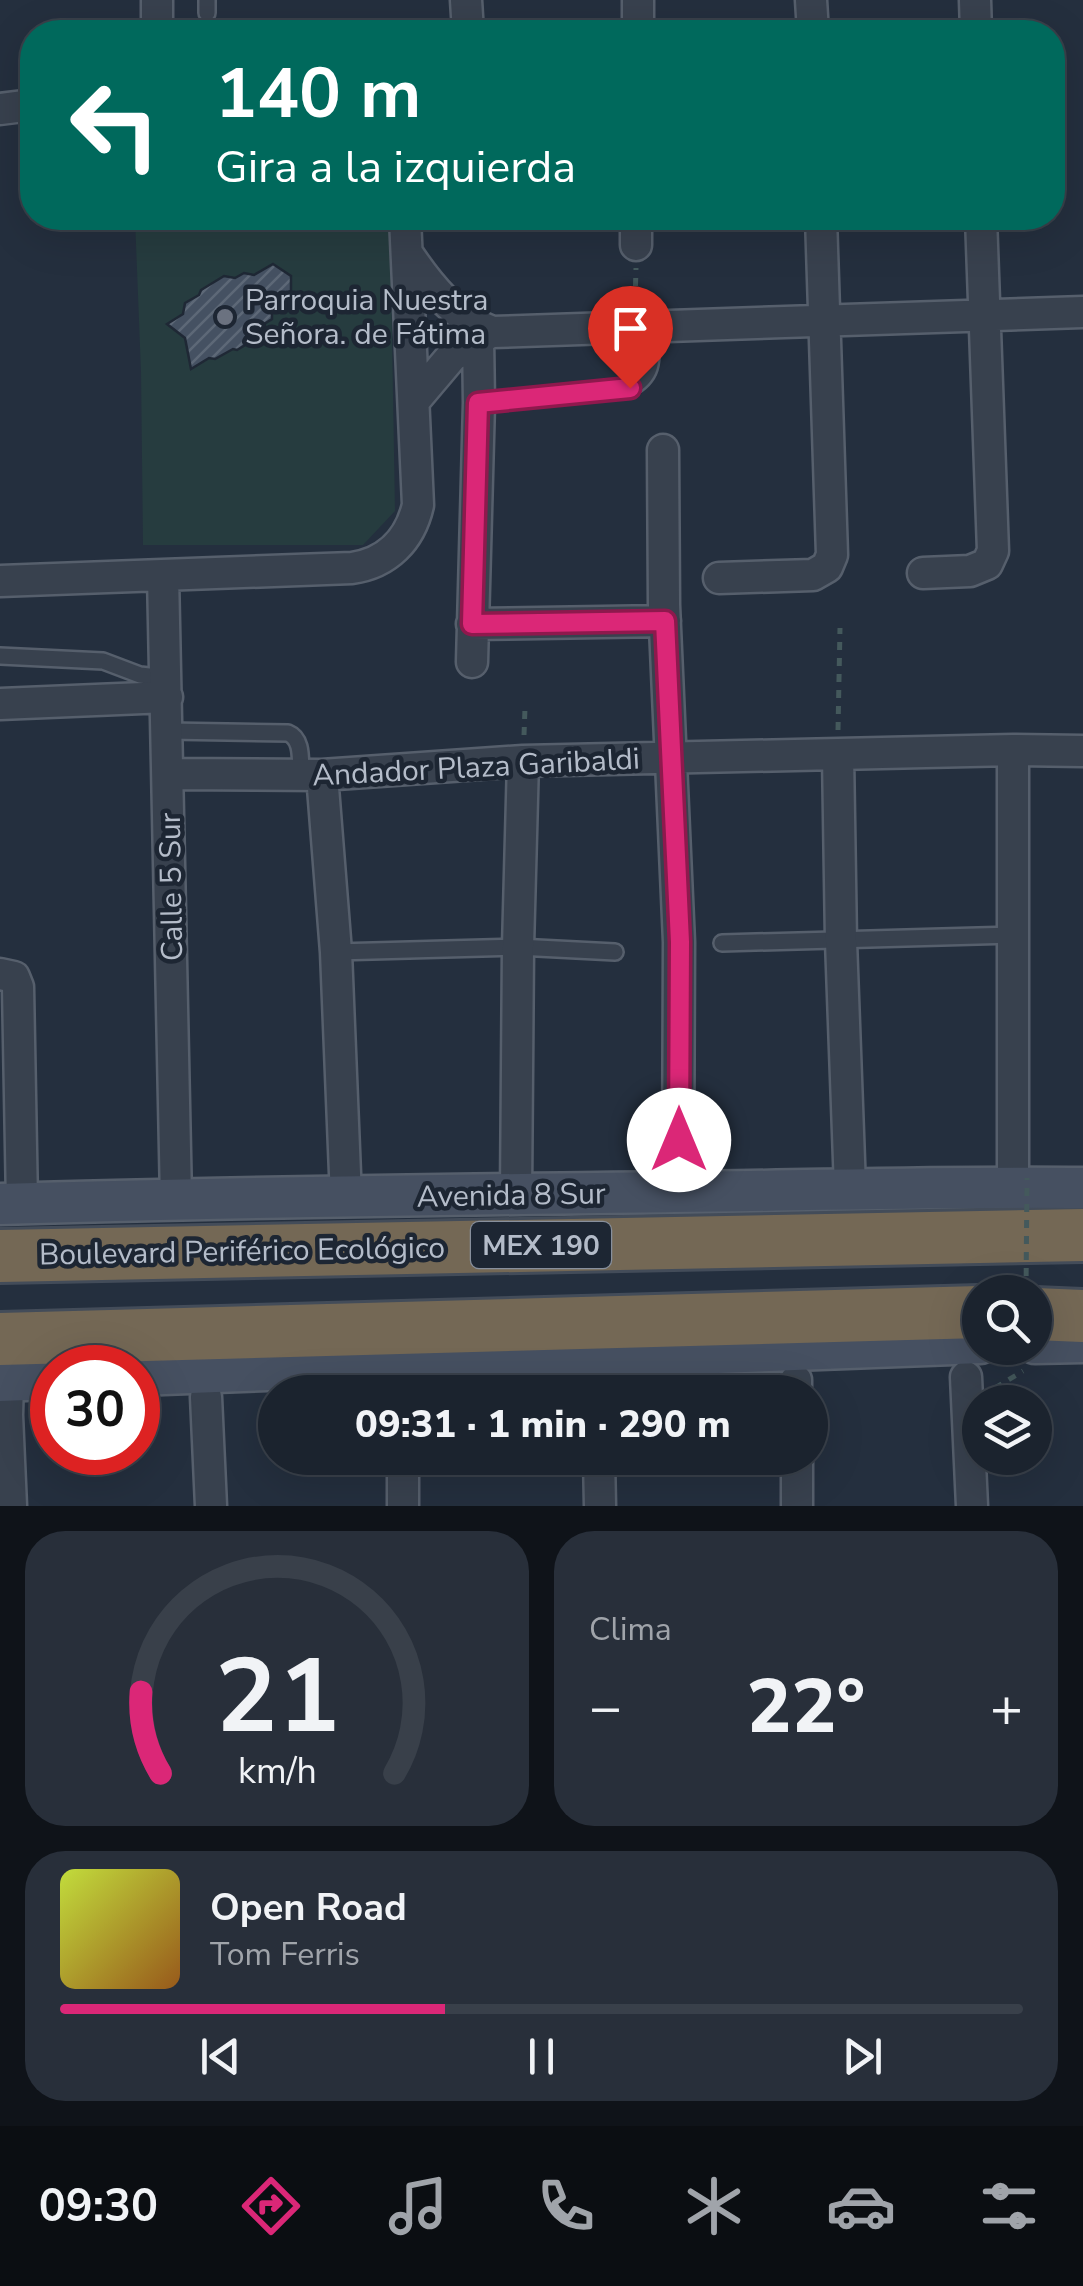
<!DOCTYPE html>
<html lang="es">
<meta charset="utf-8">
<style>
:root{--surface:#1b232e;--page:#282f3a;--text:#f1f3f6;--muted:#a0a4aa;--line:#39404a;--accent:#db2777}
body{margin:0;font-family:"Nunito Sans",sans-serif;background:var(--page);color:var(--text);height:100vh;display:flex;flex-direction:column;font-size:38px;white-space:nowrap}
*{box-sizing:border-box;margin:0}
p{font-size:32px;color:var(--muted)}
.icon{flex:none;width:55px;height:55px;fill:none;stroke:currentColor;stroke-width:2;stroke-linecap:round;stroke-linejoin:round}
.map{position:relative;height:1506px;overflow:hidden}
.side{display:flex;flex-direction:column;gap:25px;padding:25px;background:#0f1319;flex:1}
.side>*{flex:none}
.top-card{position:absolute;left:20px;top:20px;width:1045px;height:210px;border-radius:40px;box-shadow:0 10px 40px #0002,0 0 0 2px var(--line);background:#00695c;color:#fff;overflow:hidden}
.fabs{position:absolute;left:962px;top:1275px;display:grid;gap:20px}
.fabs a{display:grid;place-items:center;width:90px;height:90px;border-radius:50%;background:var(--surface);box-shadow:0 10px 40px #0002,0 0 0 2px var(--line);font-size:50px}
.speed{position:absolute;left:30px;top:1345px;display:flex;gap:20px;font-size:50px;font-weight:700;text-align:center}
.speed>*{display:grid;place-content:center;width:130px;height:130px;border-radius:50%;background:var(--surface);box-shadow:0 10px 40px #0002,0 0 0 2px var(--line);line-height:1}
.speed .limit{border:15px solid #d22;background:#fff;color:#111}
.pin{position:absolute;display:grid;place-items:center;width:85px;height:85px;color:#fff;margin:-102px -42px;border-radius:50% 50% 50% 0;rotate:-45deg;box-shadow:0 0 10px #0007}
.pin .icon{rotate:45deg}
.me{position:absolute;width:110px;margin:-55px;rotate:0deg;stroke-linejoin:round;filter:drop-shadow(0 0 8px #0008)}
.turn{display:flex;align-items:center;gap:35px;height:210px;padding:0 30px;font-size:45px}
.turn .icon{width:130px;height:130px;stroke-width:2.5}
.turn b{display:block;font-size:70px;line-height:85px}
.big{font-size:75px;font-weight:800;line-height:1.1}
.side .tile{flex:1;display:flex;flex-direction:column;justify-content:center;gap:15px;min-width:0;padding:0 35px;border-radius:40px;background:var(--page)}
.side .dial{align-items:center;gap:0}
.dial svg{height:260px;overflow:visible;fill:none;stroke:var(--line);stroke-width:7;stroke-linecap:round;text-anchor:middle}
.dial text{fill:var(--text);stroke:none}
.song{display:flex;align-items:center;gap:30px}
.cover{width:120px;height:120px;border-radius:15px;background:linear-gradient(135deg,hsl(70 70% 55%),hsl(30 70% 35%))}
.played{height:10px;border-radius:5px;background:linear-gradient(90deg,var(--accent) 40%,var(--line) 40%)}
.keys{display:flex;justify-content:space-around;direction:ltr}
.heat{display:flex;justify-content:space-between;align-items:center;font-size:55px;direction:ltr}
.side .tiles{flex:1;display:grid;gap:25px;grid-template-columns:1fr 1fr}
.tile:last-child{grid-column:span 2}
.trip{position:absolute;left:258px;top:1375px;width:570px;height:100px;border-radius:50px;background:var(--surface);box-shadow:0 10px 40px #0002,0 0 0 2px var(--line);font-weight:800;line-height:100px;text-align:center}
.tab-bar{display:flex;height:160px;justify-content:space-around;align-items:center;background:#0b0e12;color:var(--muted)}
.tab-bar .icon{width:70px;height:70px}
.tab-bar .selected{color:var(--accent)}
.tab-bar b{font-size:45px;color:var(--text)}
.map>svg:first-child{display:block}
.park{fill:#263c3f}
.building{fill:url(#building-hatch);stroke:#1f2835;stroke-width:2.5}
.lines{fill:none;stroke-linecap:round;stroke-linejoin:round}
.lane-casing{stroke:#565f6c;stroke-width:20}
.street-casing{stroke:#565f6c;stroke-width:35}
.secondary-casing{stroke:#565f6c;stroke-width:45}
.highway-casing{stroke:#434c59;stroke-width:58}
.path{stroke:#44595c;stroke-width:5;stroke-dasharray:8 8;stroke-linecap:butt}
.lane{stroke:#38414e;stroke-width:15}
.street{stroke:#38414e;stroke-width:30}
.secondary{stroke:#465061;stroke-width:40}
.highway{stroke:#746855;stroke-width:52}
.path-bridge{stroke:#44595c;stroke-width:5;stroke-dasharray:8 8;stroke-linecap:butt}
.route-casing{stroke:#8e194d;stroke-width:25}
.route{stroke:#db2777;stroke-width:18}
.worship-dot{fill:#6b7280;stroke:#1d2633;stroke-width:4}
.labels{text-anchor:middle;stroke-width:9;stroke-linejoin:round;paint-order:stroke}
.shield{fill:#1d2633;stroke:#878f9c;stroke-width:2.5}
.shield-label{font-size:28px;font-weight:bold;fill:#b4bcc9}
.poi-label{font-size:30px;fill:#b4bcc9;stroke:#1d2633;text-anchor:start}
.street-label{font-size:30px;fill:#b4bcc9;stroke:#1d2633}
</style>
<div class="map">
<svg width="1083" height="1506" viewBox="0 0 1083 1506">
<defs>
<pattern id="building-hatch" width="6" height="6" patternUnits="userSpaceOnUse" patternTransform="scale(2.5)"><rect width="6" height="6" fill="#455162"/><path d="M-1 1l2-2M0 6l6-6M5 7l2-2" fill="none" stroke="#5d6877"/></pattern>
</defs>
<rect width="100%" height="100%" fill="#242f3e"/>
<path class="park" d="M135,218H390L395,511L363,545H143L141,372Z"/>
<path class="building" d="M273,264L291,276V297L272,308V319L261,326L260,336L237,350L233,349L215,359L209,358L191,369L185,338L167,324L183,314L185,303L199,295L201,290L224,276L235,278L244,273L254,275Z"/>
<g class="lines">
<defs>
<path id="lane" d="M207,0V13
M479,403L630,388C658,374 650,352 651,325
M0,656L103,661L140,675L167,678
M168,731L288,733C303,739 300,760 301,775
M722,943L1014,935
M336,952L518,947L615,952"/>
<path id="street" d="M157,0V32
M466,0L468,32
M811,0L813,32
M975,0L976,32
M638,32V0
M0,109L32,105
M636,245V218
M407,253C429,286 454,317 492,332L1083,312
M414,401L452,356L489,333
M663,450L664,605L679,942L678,1177
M923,573L970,571L987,564L993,551L981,218
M163,575L176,1199
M719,578L813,575L827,567L832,555L821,218
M0,581L352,568C387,563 410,540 418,505L405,218
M472,624L665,621
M472,662L479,403L478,338L476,325
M0,704L167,697
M1013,750V1187
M838,755L841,941L850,1188
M169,774L322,775L523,761L1013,750L1083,751
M322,775L336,952L346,1198
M0,974L14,977L18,987L22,1203
M516,1194L518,947L523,761
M966,1377L972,1506
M796,1380V1392
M8,1381L7,1415L11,1506
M598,1390V1392
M206,1397L211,1506
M599,1458L600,1506
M797,1458V1506
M403,1506V1458"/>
<path id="secondary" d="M0,1204C225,1197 449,1195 674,1192C810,1191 947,1186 1083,1188
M1035,1343L1083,1342
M138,1375L980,1343
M0,1381L52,1379"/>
<path id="highway" d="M0,1256L1083,1235
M1035,1314L1083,1316
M0,1339L980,1312"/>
</defs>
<use href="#lane" class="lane-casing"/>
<use href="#street" class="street-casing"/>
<use href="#secondary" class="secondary-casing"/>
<use href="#highway" class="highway-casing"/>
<path class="path" d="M635,302L636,268
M838,730L840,628
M524,735L525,708
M995,1388L1023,1371
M996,1399V1402L1040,1397
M1035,1407L1040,1406V1397"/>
<use href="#lane" class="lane"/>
<use href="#street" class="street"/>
<use href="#secondary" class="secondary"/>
<use href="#highway" class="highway"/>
<path class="path-bridge" d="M1026,1292L1027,1178"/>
</g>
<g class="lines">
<defs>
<path id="route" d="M630,388L478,403L472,624L665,621L680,942L679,1140"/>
</defs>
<use href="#route" class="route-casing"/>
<use href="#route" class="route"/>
</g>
<circle class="worship-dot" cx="225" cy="317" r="10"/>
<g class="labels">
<rect class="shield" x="471" y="1222" width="140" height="46" rx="8"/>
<g class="shield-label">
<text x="541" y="1255">MEX 190</text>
</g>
<g class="poi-label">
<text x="245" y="310">Parroquia Nuestra<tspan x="245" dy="34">Señora. de Fátima</tspan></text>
</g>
<g class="street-label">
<text transform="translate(476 767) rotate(-3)" y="10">Andador Plaza Garibaldi</text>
<text transform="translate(171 887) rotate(-91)" y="10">Calle 5 Sur</text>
<text transform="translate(511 1195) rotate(-1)" y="10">Avenida 8 Sur</text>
<text transform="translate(242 1251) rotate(-1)" y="10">Boulevard Periférico Ecológico</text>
</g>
</g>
</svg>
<div class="fabs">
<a><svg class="icon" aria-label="search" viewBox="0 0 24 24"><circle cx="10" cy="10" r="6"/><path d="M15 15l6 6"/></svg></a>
<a><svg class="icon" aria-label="layers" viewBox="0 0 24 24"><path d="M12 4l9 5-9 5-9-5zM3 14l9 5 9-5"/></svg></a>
</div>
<div class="speed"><div class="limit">30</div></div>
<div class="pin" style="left:630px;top:388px;background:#d93025"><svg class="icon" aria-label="arrive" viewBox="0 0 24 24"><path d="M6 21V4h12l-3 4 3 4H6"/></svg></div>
<svg class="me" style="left:679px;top:1140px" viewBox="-20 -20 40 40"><circle r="19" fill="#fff"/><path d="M0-13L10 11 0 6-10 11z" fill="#db2777"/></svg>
<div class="trip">09:31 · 1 min · 290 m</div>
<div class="top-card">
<div class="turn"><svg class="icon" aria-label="left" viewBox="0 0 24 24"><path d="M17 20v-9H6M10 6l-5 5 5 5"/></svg><div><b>140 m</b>Gira a la izquierda</div></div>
</div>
</div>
<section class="side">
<div class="tiles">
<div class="tile dial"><svg viewBox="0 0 100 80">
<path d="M14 69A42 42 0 1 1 86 69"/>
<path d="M14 69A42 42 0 0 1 8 44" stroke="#db2777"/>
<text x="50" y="56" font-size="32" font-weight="700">21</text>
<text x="50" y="72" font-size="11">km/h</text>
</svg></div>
<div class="tile"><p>Clima</p>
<div class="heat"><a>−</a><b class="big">22°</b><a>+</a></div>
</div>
<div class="tile">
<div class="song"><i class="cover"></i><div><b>Open Road</b><p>Tom Ferris</p></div></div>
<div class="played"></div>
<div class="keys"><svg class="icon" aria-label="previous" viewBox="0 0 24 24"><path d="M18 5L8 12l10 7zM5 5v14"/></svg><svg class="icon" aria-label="pause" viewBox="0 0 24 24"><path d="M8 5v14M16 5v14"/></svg><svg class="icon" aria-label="next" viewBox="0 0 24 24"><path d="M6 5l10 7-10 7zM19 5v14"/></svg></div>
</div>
</div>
</section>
<nav class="tab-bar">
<b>09:30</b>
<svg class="icon selected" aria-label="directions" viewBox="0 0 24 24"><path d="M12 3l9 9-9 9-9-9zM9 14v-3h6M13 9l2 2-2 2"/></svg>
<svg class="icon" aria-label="music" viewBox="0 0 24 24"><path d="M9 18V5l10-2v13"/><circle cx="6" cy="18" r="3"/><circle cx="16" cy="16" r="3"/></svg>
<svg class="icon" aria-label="phone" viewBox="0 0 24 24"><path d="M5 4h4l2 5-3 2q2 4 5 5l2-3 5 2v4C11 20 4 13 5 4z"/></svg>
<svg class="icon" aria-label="climate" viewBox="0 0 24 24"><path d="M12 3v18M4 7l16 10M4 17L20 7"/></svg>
<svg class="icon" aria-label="car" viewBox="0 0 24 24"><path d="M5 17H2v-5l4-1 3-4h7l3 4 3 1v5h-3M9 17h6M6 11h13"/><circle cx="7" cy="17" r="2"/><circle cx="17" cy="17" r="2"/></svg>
<svg class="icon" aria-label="filters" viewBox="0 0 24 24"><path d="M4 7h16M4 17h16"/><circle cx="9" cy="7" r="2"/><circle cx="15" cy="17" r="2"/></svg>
</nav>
